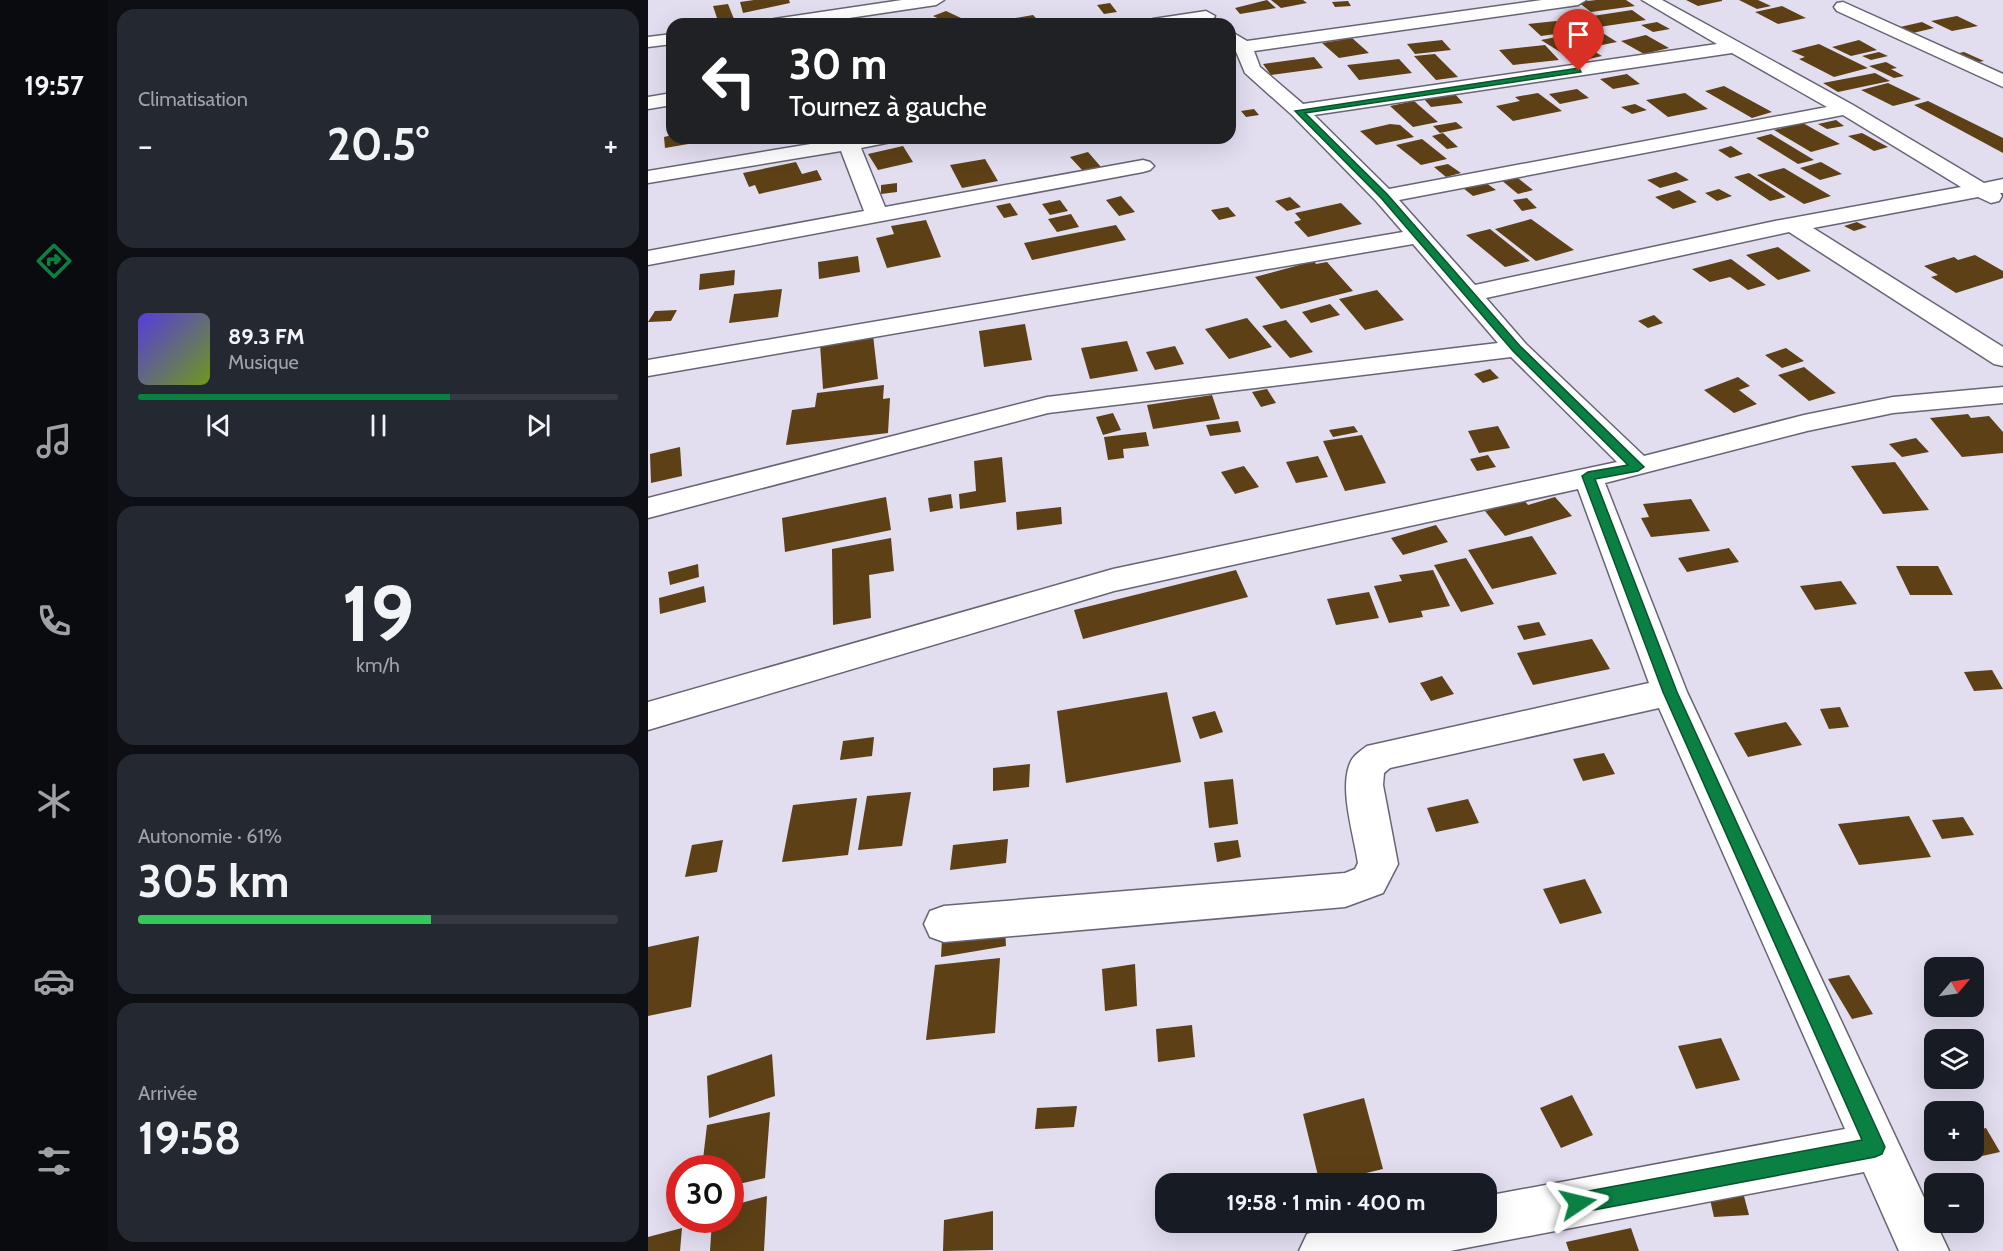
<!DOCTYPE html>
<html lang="fr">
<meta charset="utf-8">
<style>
:root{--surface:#171b24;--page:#242831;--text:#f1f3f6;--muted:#9ea1a6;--line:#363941;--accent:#0b8043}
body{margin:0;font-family:Cabin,sans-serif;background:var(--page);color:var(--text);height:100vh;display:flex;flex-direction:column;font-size:22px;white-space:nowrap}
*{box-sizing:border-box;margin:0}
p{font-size:20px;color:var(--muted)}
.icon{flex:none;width:33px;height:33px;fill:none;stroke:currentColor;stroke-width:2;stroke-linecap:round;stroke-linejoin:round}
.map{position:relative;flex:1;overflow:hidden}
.sheet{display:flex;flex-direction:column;gap:9px;padding:9px;background:#0d0f14;width:540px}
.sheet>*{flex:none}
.guide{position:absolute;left:18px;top:18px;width:570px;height:126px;border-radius:18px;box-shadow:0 6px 24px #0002;background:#202124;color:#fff;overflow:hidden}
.needle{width:39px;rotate:61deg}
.fabs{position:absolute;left:1276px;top:957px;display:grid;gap:12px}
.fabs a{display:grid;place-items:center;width:60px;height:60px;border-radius:12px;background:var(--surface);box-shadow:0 6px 24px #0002;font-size:30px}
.speed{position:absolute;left:18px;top:1155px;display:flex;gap:12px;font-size:30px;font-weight:700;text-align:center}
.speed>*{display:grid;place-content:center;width:78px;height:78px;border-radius:50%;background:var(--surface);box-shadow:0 6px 24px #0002;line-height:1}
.speed .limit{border:9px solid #d22;background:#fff;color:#111}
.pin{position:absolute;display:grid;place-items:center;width:51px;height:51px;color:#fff;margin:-62px -26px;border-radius:50% 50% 50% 0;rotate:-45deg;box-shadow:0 0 6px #0007}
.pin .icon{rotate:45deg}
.me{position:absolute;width:66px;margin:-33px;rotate:80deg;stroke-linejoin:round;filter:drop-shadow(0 0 4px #0008)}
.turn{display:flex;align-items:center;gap:21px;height:126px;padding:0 24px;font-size:27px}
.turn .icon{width:78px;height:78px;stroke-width:2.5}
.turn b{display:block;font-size:42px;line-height:51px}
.big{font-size:45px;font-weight:700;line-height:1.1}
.sheet .tile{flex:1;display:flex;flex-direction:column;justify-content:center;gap:9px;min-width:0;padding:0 21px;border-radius:18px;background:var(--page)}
.sheet .dial{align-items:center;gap:0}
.dial b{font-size:78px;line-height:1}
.song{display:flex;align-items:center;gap:18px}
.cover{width:72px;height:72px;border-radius:9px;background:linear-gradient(135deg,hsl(250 70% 55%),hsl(80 70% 35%))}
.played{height:6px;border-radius:3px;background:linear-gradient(90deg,var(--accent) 65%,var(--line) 65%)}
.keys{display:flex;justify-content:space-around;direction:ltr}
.heat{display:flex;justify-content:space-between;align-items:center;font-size:33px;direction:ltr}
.charge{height:9px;border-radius:4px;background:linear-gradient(90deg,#34c759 61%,var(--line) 0)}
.trip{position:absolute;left:507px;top:1173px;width:342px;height:60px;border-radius:18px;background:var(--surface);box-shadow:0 6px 24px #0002;font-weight:700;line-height:60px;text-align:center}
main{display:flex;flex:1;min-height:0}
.dock{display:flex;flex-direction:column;width:108px;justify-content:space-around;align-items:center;background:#090b0e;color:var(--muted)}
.dock .icon{width:42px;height:42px}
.dock .on{color:var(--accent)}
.dock b{font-size:27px;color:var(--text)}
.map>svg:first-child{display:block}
.building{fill:#5d4016}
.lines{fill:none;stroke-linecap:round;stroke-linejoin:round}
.minor-casing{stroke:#686473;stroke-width:3}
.minor{fill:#fff;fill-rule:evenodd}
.route{fill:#0b8043;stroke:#07532c;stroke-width:1.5}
</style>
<main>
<nav class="dock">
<b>19:57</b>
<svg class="icon on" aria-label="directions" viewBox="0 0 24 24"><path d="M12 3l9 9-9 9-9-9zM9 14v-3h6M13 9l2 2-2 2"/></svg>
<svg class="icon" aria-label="music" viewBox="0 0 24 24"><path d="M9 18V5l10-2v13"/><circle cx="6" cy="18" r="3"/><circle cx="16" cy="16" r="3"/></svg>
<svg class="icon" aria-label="phone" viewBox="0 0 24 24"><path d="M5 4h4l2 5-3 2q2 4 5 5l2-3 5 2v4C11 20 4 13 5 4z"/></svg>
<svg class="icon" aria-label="climate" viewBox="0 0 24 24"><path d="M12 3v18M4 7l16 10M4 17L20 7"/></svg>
<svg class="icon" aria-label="car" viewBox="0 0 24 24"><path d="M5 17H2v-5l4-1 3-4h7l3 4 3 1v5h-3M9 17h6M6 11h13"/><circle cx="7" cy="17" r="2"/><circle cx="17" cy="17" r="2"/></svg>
<svg class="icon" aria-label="filters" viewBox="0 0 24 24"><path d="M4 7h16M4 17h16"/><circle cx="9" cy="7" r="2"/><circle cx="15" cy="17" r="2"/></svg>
</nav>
<section class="sheet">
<div class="tile"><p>Climatisation</p>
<div class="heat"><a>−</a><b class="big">20.5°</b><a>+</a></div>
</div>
<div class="tile">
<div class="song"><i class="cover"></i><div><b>89.3 FM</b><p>Musique</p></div></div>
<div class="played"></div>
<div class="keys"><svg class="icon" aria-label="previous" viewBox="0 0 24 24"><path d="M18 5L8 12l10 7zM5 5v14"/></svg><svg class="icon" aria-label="pause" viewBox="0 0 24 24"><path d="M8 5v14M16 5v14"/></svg><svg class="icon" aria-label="next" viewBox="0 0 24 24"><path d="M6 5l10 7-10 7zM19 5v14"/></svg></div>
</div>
<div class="tile dial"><b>19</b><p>km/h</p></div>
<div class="tile"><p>Autonomie · 61%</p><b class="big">305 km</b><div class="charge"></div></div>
<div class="tile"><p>Arrivée</p><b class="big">19:58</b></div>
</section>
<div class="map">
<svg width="1355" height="1251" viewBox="0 0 1355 1251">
<rect width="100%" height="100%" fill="#e2def0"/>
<path class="building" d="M106,0H141L142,3L95,13L92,2Z
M619,0L628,8L592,14L587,8Z
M623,0H655L659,3L633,8Z
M948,0H978L987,6L943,12L930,2Z
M1038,0H1074V1L1050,6Z
M1091,0H1110L1123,6L1109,9Z
M700,1L703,6L687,7L684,2Z
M462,3L469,12L456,14L449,5Z
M80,4L86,19L70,21L65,6Z
M1134,6L1158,18L1130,24L1107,12Z
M984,10L998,20L951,27L938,17Z
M298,11L313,18L300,23L285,16Z
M385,15L394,24H339V23Z
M1309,16L1330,26L1304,31L1283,21Z
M908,21L922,32L893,36L880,24Z
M1009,22L1022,29L1005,32L993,25Z
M1274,22L1286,28L1265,33L1252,27Z
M953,32L969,42L954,45L937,35Z
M918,35L954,56L928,62L893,40Z
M998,35L1021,48L996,54L973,41Z
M704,38L721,53L691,58L674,43Z
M794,40L803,50L767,54L759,44Z
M1211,40L1229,50L1203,56L1184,47Z
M1171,44L1220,68L1186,77L1151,59L1157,57L1143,51Z
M897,45L911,60L865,65L851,50Z
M1231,52L1240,56L1223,60L1214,56Z
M1316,52L1336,61L1325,63L1306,54Z
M787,54L810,77L788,80L766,56Z
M666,57L675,68L623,75L615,64Z
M751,59L764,73L711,80L699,65Z
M1238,62L1249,68L1243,69L1256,76L1246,78L1221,66Z
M1227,73L1242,81L1190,92L1175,83Z
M979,74L992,84L965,89L952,79Z
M1240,83L1273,99L1245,106L1213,90Z
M1076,86L1124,112L1104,118L1057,91Z
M929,89L941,98L912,104L901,94Z
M890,93L914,111L865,121L848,106L872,101L867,97Z
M1037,93L1060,109L1020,117L998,100Z
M807,94L815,103L783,107L776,99Z
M766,101L790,122L765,127L742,106Z
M1280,101L1355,138V153L1266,105Z
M987,104L999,110L984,114L973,107Z
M606,109L611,115L598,117L593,111Z
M1188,120L1196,126L1179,129L1170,124Z
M808,122L815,128L792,133L785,126Z
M1155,123L1192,144L1163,152L1126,130Z
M742,124L752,125L766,137L728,145L712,131Z
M795,133L810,147L799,149L784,136Z
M1214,133L1240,147L1226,151L1200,136Z
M1123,134L1166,160L1150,164L1108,138Z
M24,135V138H51L52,142L17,148L16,137Z
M69,138H102V139L70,144Z
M774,139L799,159L773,165L748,145Z
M255,146L265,162L230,170L220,154Z
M1083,146L1095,154L1082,158L1070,150Z
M440,152L453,167L435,171L422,157Z
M337,159L350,181L314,188L302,165Z
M148,162L154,174L169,170L174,180L111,194L107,185L101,187L95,173Z
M1173,162L1194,174L1172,180L1152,168Z
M800,164L813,173L798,177L786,167Z
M1136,168L1183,196L1156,204L1109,175Z
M1028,172L1041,180L1012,188L999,180Z
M1101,173L1138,197L1122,201L1086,177Z
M866,175L885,190L870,194L852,179Z
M249,183V192L233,194V185Z
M838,183L848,190L825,196L815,188Z
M1071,189L1084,196L1069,201L1057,193Z
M1031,190L1049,202L1025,209L1007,197Z
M473,196L487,212L471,216L458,200Z
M642,197L653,207L639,211L627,201Z
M879,198L889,208L874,211L865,200Z
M412,200L420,211L402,215L394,204Z
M362,203L370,215L356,218L348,206Z
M693,203L714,224L660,237L646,222L653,220L647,213Z
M580,207L588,216L571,220L563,210Z
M423,214L431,227L409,232L400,219Z
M883,219L926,250L888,261L847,229Z
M278,220L293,257L239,268L228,238L246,234L243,226Z
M1209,222L1219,227L1206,231L1196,226Z
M468,225L478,240L384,260L376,243Z
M842,229L882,261L857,267L818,235Z
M1130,247L1163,271L1130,280L1098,255Z
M1327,255L1355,271V278L1308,293L1283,277L1290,275L1276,266L1306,257L1310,260Z
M210,256L212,272L171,279L170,262Z
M1083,259L1118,285L1100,290L1082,277L1062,282L1044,269Z
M666,261L668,264L679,262L705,291L633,309L607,277Z
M87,270L86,285L51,290L52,274Z
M134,289L130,317L81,323L86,294Z
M729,290L756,320L717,330L691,299Z
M682,304L692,315L663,323L654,312Z
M29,310L23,321L0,322L7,311Z
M1006,315L1015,323L1000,328L990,321Z
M599,318L624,347L581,359L557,329Z
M638,320L665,352L642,358L614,326Z
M377,324L384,360L336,367L331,331Z
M225,335L230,379L175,389L172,344Z
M479,341L490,371L442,379L433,348Z
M527,346L536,364L507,370L498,352Z
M1138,348L1156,361L1134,368L1117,355Z
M1156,367L1188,393L1161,401L1130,375Z
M842,369L851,378L835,383L826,374Z
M1090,377L1102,386L1091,390L1109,404L1086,413L1056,390Z
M236,385L235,399L242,398L240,433L138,445L144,410L167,407L169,393Z
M619,389L628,403L613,407L604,392Z
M564,395L572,419L505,429L499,405Z
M465,413L473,430L455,435L448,417Z
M1320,414L1323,418L1341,416L1355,432V453L1314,457L1282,418Z
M590,421L593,432L562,436L558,425Z
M706,426L710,432L685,437L681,430Z
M850,426L862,448L831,453L820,431Z
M498,432L501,446L475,449L476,458L460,460L456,437Z
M714,435L738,483L697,491L675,441Z
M1268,438L1281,452L1254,457L1241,444Z
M32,447L34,476L3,483L2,454Z
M840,455L848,467L829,471L822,459Z
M670,456L680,477L648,483L638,462Z
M354,457L358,502L312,509L311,494L328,491L326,461Z
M1247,462L1281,510L1235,514L1203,466Z
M596,466L611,487L587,494L573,472Z
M303,494L305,508L282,512L280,498Z
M238,497L243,530L137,552L134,518Z
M907,497L924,516L857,536L837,511L876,500L880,505Z
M1043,499L1062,531L1003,537L993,518L1001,517L995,504Z
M413,507L414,524L369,530L368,512Z
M788,525L800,542L755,555L743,538Z
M884,536L909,574L844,589L820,550Z
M243,538L246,571L221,575L223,618L185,625L184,549Z
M1081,548L1091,562L1039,572L1030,558Z
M818,558L846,604L813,612L786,565Z
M50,564L51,577L22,585L20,572Z
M1248,566H1290L1305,595H1262Z
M588,570L600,597L435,639L426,610Z
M785,570L802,606L773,611L775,617L741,623L726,586L754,581L751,575Z
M1193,581L1209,604L1167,610L1152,586Z
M56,586L58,602L12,614L11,598Z
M721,592L731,618L688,625L679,599Z
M891,622L898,635L876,640L869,626Z
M944,639L962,669L885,685L869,653Z
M1344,670L1355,689L1326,691L1316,672Z
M794,676L806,694L783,701L772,683Z
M519,692L533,762L418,783L409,711Z
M1192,707L1201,727L1181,729L1172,709Z
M567,711L575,732L552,739L544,717Z
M1138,722L1154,745L1100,757L1086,733Z
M226,737L224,756L192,760L195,741Z
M956,753L967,774L935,781L925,759Z
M382,764L381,787L345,791V768Z
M585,779L590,824L561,828L556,782Z
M263,792L254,846L210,850L219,796Z
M209,798L200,855L134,862L145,805Z
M820,799L831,823L788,832L779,808Z
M1261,816L1283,857L1211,865L1190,824Z
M1315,817L1326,835L1294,839L1284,820Z
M360,839L358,863L302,870L305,845Z
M75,840L69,872L37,877L44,845Z
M590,840L593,857L569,862L566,843Z
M937,879L954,913L912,924L895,889Z
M357,929L358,946L293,957L294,939Z
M51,936L43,1007L0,1016V947Z
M352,958L347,1033L278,1040L287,965Z
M487,964L489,1006L457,1011L454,969Z
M1201,975L1225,1014L1204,1019L1180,979Z
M544,1025L547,1057L510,1062L508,1029Z
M1073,1038L1092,1080L1048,1089L1030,1046Z
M124,1054L127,1096L61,1118L59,1076Z
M924,1095L945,1135L913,1148L892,1108Z
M716,1098L735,1169L672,1184L655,1114Z
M429,1106L426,1127L387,1129L389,1108Z
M122,1112L117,1178L82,1186V1168H54L59,1125Z
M1338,1128L1352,1152L1325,1158L1320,1150H1326V1131Z
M1092,1181L1101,1215L1066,1217L1058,1182Z
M119,1196L116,1251H62L64,1220H82V1206Z
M345,1211V1250L295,1251L296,1220Z
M34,1228L32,1251H0V1237Z
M983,1228L991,1251H921L918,1242Z"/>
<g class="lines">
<defs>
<path id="minor" d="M254,0H296L288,5L161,24H117L126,19Z
M894,0H938L930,5L606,51L612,67L655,104L1069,44L994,0H1014L1205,105L1336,183L1355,179V193H1352L1354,196L1351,201L1343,203L1330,197L1165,228L1355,347V366L1346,364L1141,232L838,298L878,344L996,456L1156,415L1245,397L1355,387V403L1245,413L1159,431L957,483L1039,692L1301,1251H1251L1216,1172L802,1251H651L659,1234L697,1222H838V1196L1197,1129L1011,708L742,768L736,773L735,785L750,864L735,893L697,907L296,942L282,937L276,924L282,911L296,906L697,873L707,869L710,863C706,836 692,792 701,766C704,756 711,752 719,746L1001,683L930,489L466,591L0,730V702L465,569L969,462L863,357L400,413L0,518V498L399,397L850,343L765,244L0,376V360L755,232L728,201L644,115L597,73L587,49L582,45V31L599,41ZM1084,53L1179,107L741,189L666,115ZM1195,115L1313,187L1127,221L827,285L751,200Z
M1195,2L1355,74V87L1189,11L1186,7L1189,3Z
M558,11L567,16L564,20L539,24H496L505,19Z
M24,34V44L0,47V37Z
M24,93V105L0,109V97Z
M199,138H246L243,142L213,148L237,207L495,160L502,162L506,166L502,170L495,172L0,265V251L216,211L193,151L0,183V171Z"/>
</defs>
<use href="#minor" class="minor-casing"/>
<use href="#minor" class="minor"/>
</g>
<path class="route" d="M931,68L933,72L657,113L739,194L872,346L996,467L990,471L947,479L1029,692L1237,1147L1234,1154L1227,1157L930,1213L923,1210L920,1203L923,1196L930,1193L1214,1140L1015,692L934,476L940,472L980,465L865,351L733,198L647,111Z"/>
</svg>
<div class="fabs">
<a><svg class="needle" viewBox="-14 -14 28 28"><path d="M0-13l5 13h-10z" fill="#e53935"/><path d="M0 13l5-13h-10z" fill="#9ea1a6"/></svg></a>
<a><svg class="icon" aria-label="layers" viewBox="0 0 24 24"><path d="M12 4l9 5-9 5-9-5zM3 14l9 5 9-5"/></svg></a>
<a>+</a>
<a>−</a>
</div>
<div class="speed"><div class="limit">30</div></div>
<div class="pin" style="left:931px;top:71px;background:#d93025"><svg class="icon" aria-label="arrive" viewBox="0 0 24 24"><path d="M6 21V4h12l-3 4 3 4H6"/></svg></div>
<svg class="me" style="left:930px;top:1203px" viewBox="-20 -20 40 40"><path d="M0-17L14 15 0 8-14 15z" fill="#0b8043" stroke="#fff" stroke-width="4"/></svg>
<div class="trip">19:58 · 1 min · 400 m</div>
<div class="guide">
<div class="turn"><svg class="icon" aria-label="left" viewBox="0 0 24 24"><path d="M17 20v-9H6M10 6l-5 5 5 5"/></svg><div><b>30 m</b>Tournez à gauche</div></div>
</div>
</div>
</main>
